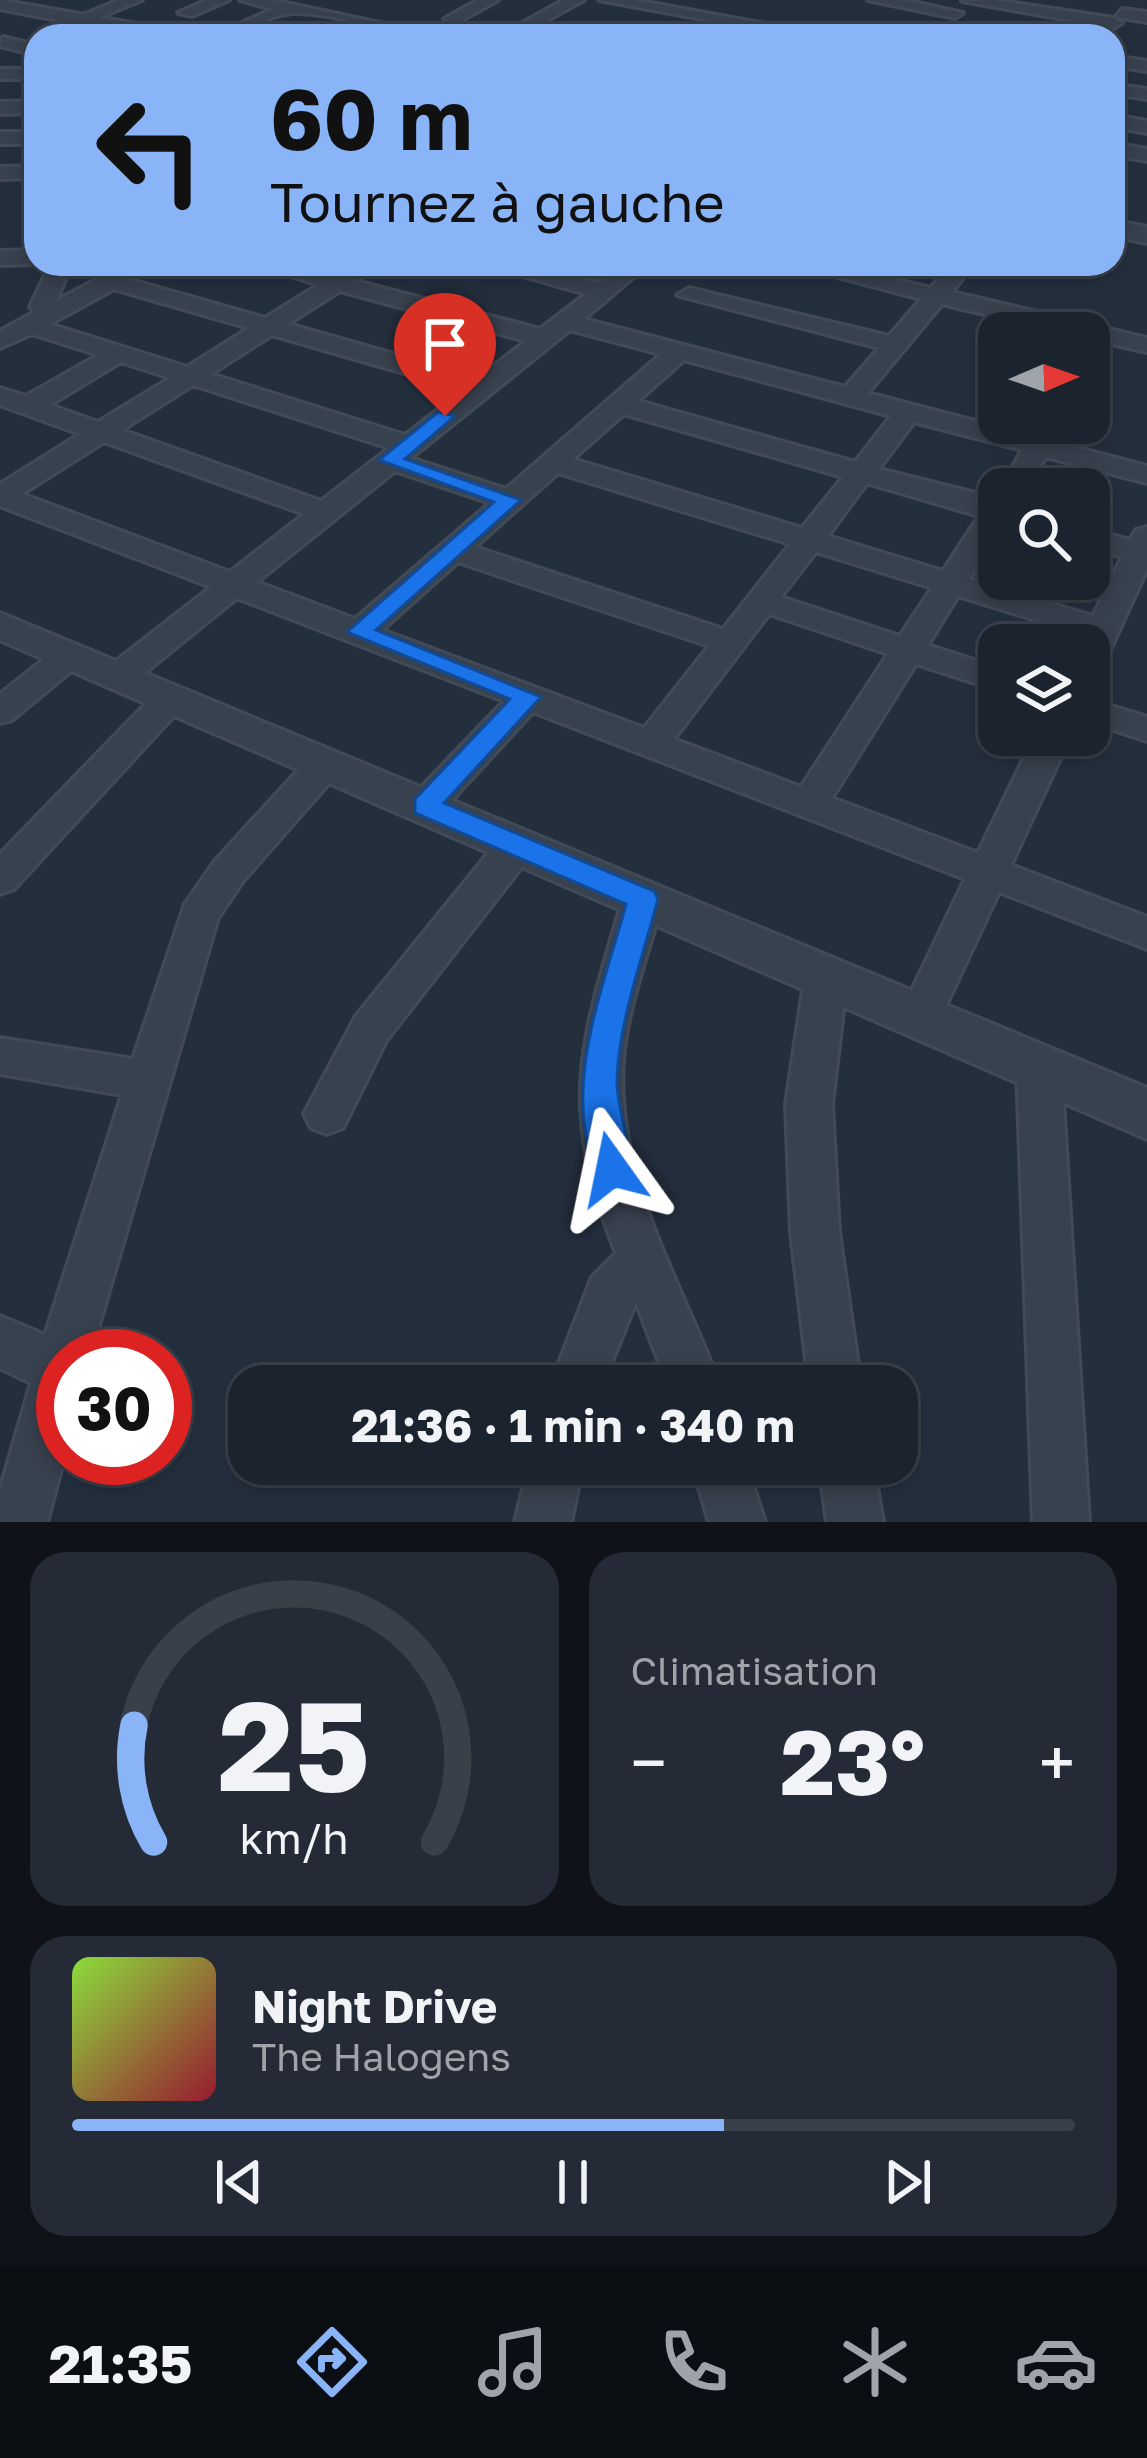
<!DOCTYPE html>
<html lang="fr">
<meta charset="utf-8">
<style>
:root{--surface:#1b232e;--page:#242b36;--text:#f1f3f6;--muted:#a0a4aa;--line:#39404a;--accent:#8ab4f8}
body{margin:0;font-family:"Golos Text",sans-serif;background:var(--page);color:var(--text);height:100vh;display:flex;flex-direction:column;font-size:45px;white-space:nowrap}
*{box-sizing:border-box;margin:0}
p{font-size:39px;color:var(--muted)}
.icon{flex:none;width:66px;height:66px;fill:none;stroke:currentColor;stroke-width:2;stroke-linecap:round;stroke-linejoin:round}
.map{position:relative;height:1522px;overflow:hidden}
.drawer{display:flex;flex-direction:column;gap:30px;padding:30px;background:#0f1319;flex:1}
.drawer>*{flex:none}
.banner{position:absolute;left:24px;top:24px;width:1101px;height:252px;border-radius:36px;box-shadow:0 6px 18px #0003,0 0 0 3px var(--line);background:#8ab4f8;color:#111;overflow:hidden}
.needle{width:78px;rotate:88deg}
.buttons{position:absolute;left:978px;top:312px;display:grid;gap:24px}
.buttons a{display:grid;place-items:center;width:132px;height:132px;border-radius:24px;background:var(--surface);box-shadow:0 6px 18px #0003,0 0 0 3px var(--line);font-size:60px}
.speed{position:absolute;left:36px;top:1329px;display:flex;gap:24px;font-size:60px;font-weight:700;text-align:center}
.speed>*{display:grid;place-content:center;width:156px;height:156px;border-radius:50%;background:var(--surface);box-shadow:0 6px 18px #0003,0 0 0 3px var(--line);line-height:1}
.speed .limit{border:18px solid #d22;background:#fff;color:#111}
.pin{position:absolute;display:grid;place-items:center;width:102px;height:102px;color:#fff;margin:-123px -51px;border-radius:50% 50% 50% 0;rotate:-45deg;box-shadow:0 0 12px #0007}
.pin .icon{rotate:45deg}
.me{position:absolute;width:132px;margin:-66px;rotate:348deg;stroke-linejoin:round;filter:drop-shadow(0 0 9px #0008)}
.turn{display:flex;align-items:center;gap:42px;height:252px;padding:0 48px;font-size:54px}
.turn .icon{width:156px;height:156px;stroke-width:2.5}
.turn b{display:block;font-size:84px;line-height:102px}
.big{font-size:90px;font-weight:700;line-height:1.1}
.drawer .tile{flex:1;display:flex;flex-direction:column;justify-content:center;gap:18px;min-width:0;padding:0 42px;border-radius:36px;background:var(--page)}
.drawer .dial{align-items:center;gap:0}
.dial svg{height:312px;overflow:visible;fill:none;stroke:var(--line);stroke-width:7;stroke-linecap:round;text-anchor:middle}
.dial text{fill:var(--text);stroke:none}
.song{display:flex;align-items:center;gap:36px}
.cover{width:144px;height:144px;border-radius:18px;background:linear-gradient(135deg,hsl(90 70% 55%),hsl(350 70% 35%))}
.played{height:12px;border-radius:6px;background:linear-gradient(90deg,var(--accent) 65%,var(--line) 65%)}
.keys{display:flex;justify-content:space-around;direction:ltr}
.heat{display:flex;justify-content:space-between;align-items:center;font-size:66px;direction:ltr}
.drawer .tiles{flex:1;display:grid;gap:30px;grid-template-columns:1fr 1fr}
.tile:last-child{grid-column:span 2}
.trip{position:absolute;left:228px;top:1365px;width:690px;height:120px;border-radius:36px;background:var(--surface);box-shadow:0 6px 18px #0003,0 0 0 3px var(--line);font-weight:700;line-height:120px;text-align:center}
.menu{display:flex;height:192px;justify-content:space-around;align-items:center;background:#0b0e12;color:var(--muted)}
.menu .icon{width:84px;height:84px}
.menu .on{color:var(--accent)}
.menu b{font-size:54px;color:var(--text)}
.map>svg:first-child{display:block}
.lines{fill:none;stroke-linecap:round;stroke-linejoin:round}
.minor-casing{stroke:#414a57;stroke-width:6}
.tertiary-casing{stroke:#414a57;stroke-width:6}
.minor{fill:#38414e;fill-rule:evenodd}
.tertiary{fill:#38414e;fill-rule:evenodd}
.route{fill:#1a73e8;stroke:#114b97;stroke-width:3}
</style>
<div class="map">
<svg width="1147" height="1522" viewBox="0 0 1147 1522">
<rect width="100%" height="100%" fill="#242f3e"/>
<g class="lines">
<defs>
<path id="minor" d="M119,0H142L88,22L74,19Z
M207,0H229L192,16L178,13Z
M240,0H272L441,36C392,36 336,12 293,13C265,15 242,36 213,36L273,9Z
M478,0H498L458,22L444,19Z
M564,0H584L519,36H499Z
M599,0H635L831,36H794Z
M868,0H904L963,13L955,18Z
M994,0L1114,18L1122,23L1114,28L962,1Z
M1122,9L1147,12V22L1116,17Z
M3,37L36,45V55L0,46Z
M1113,56L1147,61V71L1113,66Z
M0,69H36V79H0Z
M1113,84L1147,89V99L1113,94Z
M36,101V113L0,114V102Z
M1113,115L1147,121V133L1113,127Z
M0,132H36V144H0Z
M1113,143L1147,149V161L1113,155Z
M36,166V178L0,179V167Z
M36,250V264L0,265V251Z
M50,264H72L56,301L126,264H154L131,280L265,318L318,285L255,264H292L334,275L351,264H378L356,281L540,329L586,294L481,264H520L599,283L624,264H649L584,319L845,387L879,348L677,295L689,288L889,336L921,299L789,264H829L931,288L951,264H974L952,292L1147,338V352L1089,339V333H1064L942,304L868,393L1147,466V483L1046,457L1025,489L999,492L1022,450L914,422L879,469L999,499V531L969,579L1093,616L1122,557L1089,547V529L1130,540L1136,530L1147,527V569L1106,659L1089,669V645H1079L1084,635L958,596L928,645L999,668V691L916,664L832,798L978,853L1035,735H1071L1011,865L1147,917V949L999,892L935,1029L920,1034L905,1029L899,1017L965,879L533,712L438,815H412L406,806L412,797L504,701L237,598L131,684H107L102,676L107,668L211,587L0,506V484L80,434L0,405V388L26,396L98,355L32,334L0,348V331L35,312L30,307ZM114,289L249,328L187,367L50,324ZM340,291L526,341L478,378L288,324ZM570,330L661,354L506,489L411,458ZM272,335L463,390L405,435L211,374ZM684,360L891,416L855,462L638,401ZM121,362L170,378L98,422L50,405ZM193,385L389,448L321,501L122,430ZM624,414L843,477L802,528L573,459ZM104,442L304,514L230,572L22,494ZM395,471L490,503L355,619L257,582ZM558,473L790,544L723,629L475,547ZM867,483L979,516L943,571L828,536ZM816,552L932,588L900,636L781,597ZM458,562L709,646L644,728L382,630ZM769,614L888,654L801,787L674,739Z
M70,645L82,648L87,655L82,662L12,720L0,723V694L58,648Z
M170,688L182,691L187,699L182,707L14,889L0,894V854L158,691Z
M1089,699L1147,717V741L1089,722Z
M325,752L338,755L343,764L338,773L243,881L218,918L90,1356H63L64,1458L47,1522H0V1490L31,1383L0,1368V1316L45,1335L122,1095L0,1074V1038L133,1059L185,904L215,861L312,755Z
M517,831L531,835L536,845L531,855L386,1041L343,1128L327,1134L311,1128L304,1114L356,1016L503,835Z
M643,884L657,888L663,899C649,952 627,1006 623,1061C615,1177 681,1281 720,1386H668L636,1302L602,1386H550L592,1277L616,1253C558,1106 580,1044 623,899L629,888Z
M826,960L841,965L847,977L832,1104L839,1232L861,1386H809L791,1232L786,1104L805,977L811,965Z
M1039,1049L1055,1055L1061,1068L1089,1522H1033L1017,1068L1023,1055Z
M529,1464H583L571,1522H515Z
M692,1464H746L765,1522H709Z
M819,1464H873L883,1522H827Z"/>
<path id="tertiary" d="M0,0L171,30L181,36H139L0,9Z
M1113,220L1147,227V243L1113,236Z
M0,613L1147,1088V1139L0,640Z"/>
</defs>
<use href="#minor" class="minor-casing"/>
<use href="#tertiary" class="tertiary-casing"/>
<use href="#minor" class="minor"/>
<use href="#tertiary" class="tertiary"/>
</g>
<path class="route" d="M438,412L455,416L405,459L521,500L376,630L541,697L444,803L654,891L658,899C643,957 619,1020 617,1080C616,1110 637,1154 625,1180L612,1185L600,1180C558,1092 603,991 626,904L415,813V799L510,699L347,632L494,502L379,460Z"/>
</svg>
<div class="buttons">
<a><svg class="needle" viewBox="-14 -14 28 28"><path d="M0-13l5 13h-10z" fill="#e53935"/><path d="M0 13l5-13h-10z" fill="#a0a4aa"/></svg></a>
<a><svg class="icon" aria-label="search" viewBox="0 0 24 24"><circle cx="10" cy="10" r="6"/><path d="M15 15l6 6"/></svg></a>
<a><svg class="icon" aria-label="layers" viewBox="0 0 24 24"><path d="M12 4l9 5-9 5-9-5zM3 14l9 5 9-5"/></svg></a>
</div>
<div class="speed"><div class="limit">30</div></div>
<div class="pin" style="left:445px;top:416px;background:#d93025"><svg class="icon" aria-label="arrive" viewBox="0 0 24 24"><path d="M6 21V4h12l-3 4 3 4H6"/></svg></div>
<svg class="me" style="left:612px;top:1169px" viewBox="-20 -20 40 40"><path d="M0-17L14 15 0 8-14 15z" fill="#1a73e8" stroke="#fff" stroke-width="4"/></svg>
<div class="trip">21:36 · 1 min · 340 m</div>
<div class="banner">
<div class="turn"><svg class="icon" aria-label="left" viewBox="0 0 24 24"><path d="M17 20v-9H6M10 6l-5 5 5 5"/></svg><div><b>60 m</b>Tournez à gauche</div></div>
</div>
</div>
<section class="drawer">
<div class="tiles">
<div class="tile dial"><svg viewBox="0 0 100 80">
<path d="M14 69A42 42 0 1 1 86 69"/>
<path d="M14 69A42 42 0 0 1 9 39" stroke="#8ab4f8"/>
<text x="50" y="56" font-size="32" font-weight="700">25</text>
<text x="50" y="72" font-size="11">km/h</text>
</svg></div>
<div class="tile"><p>Climatisation</p>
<div class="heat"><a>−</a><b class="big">23°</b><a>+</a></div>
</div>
<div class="tile">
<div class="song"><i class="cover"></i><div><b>Night Drive</b><p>The Halogens</p></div></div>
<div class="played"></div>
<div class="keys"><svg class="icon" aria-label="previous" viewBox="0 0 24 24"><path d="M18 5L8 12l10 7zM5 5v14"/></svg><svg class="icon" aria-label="pause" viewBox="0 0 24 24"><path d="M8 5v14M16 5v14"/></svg><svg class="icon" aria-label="next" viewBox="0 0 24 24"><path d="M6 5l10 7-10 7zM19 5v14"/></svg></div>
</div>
</div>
</section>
<nav class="menu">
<b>21:35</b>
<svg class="icon on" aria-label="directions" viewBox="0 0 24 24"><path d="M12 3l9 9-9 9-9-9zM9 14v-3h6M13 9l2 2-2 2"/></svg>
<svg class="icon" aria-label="music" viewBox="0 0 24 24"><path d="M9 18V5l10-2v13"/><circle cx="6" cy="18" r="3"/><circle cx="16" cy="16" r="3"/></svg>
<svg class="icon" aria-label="phone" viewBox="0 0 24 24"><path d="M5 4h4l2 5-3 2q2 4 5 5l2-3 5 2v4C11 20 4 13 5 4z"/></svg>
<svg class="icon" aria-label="climate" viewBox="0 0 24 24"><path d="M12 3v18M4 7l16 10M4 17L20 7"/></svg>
<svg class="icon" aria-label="car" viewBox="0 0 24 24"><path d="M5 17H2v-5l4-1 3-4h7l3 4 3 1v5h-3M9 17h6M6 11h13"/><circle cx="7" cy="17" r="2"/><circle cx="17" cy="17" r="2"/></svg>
</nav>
